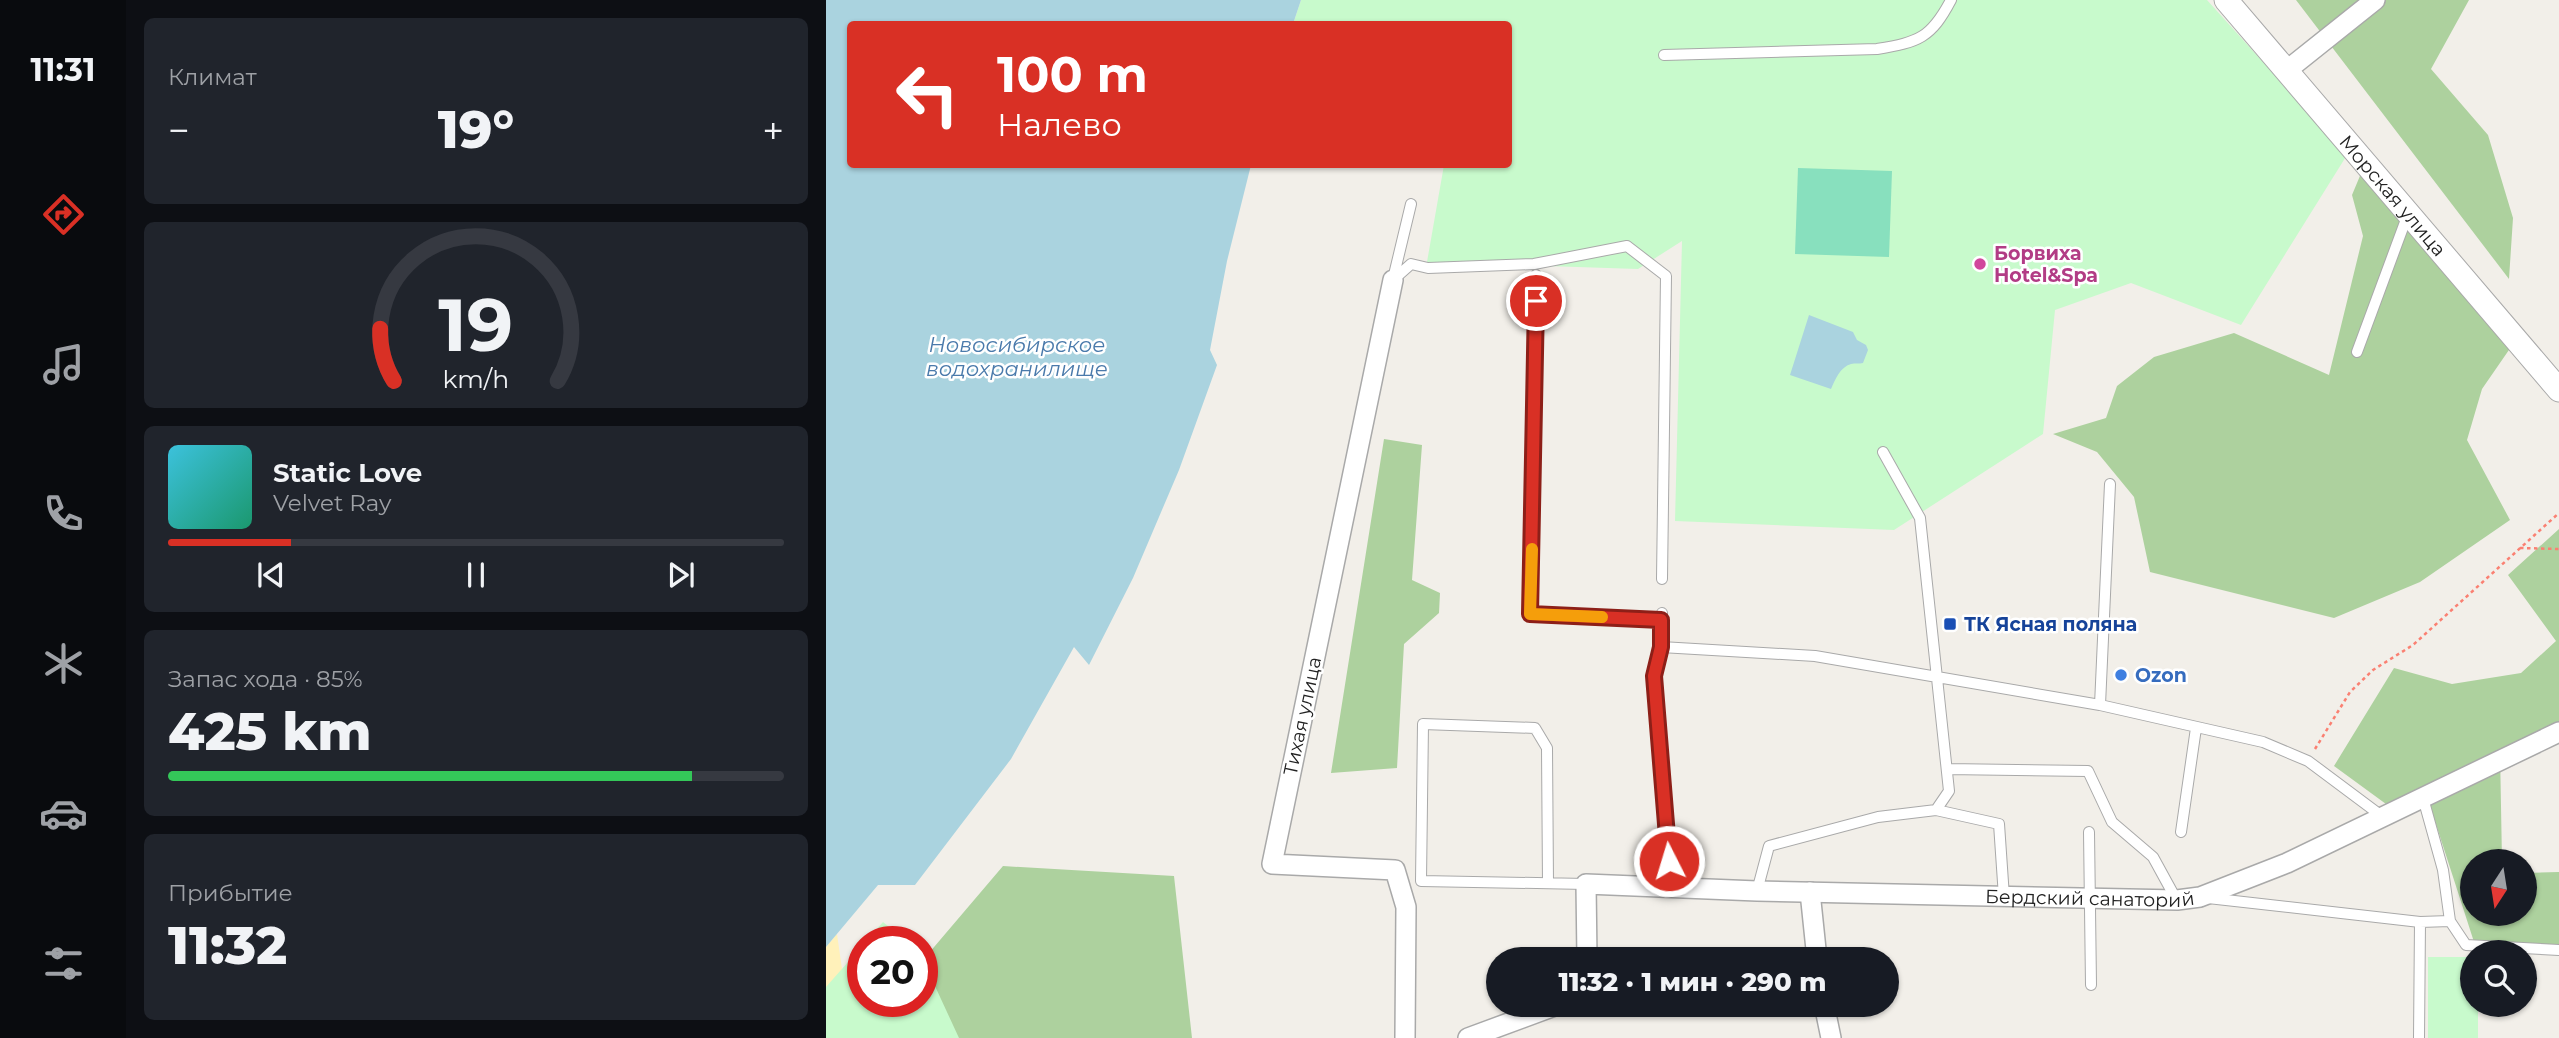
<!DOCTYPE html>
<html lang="ru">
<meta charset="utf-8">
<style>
:root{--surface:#171b24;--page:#20242c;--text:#f1f3f6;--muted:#9ea1a6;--line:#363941;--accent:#d93025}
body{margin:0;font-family:Montserrat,sans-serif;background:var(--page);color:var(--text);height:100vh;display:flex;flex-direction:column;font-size:26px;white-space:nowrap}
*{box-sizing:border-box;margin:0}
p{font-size:23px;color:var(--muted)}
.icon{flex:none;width:38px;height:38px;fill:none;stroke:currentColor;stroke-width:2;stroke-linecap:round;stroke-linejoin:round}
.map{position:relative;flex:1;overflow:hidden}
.details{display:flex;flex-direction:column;gap:18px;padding:18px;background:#0d0f14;width:700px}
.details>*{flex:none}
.banner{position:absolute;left:21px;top:21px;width:665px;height:147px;border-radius:7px;box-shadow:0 2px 5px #0004;background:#d93025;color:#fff;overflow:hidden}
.needle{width:46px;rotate:192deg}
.controls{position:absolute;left:1634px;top:849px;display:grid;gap:14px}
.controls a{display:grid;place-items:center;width:77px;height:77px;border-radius:50%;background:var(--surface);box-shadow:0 2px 5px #0004;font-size:35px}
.speed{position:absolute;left:21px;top:926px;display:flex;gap:14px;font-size:35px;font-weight:700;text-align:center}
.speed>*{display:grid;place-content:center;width:91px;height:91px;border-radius:50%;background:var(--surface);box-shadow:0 2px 5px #0004;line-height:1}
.speed .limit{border:10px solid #d22;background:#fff;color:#111}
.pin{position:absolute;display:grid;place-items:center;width:60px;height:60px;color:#fff;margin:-30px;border:4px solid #fff;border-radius:50%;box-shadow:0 2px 7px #0007}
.me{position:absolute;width:77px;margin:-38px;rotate:355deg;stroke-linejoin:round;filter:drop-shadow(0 0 5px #0008)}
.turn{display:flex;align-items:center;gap:24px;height:147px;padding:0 35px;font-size:32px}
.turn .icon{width:91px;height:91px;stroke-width:2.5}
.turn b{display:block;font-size:49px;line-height:60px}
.big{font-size:52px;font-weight:800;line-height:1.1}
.details .widget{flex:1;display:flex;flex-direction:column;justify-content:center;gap:10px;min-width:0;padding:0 24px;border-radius:10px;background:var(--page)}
.details .dial{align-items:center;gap:0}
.dial svg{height:182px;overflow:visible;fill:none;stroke:var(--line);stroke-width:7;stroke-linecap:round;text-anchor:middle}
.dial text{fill:var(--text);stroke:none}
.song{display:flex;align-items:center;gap:21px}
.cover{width:84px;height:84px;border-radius:10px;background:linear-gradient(135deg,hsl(190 70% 55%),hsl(160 70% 35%))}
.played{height:7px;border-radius:4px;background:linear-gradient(90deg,var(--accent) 20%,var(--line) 20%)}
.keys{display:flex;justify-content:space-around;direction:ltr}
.heat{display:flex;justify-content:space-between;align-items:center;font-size:38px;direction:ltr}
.charge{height:10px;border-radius:5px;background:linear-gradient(90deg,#34c759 85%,var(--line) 0)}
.trip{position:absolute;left:660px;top:947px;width:413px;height:70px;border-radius:35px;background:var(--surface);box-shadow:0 2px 5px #0004;font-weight:800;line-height:70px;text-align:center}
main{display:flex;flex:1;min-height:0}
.tabs{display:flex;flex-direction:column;width:126px;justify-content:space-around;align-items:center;background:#090b0e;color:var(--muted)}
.tabs .icon{width:49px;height:49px}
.tabs .on{color:var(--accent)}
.tabs b{font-size:32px;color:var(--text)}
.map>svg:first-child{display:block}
.forest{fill:#add19e}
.sand{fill:#fff1ba}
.park{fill:#c8facc}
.pitch{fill:#88e0be}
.water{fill:#aad3df}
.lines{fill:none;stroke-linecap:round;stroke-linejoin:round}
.service-casing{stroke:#a9a9a9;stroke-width:12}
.minor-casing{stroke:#a9a9a9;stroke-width:22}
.tertiary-casing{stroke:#a9a9a9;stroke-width:25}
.path{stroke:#fa8072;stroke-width:2.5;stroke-dasharray:3.5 3.5;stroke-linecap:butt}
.service{stroke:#fff;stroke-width:10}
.minor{stroke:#fff;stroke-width:19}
.tertiary{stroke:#fff;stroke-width:23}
.route-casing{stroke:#8d1f18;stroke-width:18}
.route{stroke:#d93025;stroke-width:12}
.slow{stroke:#f59e0b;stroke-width:12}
.hotel-dot{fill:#d1479c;stroke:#fff;stroke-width:2.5}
.transit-dot{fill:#1a4fb4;stroke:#fff;stroke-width:2.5}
.shop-dot{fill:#3f7fe0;stroke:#fff;stroke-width:2.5}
.labels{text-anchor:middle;stroke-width:5;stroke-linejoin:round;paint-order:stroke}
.street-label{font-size:19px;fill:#222;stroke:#fff}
.hotel-label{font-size:19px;font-weight:bold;fill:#b23c85;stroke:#fff;text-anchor:start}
.transit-label{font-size:19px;font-weight:bold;fill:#164399;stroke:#fff;text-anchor:start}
.shop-label{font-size:19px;font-weight:bold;fill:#366cbe;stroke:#fff;text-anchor:start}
.water-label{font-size:21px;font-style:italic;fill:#4a7aab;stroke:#fff}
</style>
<main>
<nav class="tabs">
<b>11:31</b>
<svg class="icon on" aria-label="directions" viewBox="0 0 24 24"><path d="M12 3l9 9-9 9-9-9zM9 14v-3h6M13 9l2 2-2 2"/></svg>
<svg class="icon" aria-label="music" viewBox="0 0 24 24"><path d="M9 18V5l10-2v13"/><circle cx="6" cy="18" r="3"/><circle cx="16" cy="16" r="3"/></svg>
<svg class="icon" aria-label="phone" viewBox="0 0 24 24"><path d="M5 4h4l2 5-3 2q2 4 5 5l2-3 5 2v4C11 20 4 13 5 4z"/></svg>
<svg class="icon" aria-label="climate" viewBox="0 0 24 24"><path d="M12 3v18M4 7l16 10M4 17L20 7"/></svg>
<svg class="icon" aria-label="car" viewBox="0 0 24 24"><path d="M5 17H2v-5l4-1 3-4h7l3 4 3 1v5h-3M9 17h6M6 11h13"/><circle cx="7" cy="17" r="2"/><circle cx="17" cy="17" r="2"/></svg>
<svg class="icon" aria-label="filters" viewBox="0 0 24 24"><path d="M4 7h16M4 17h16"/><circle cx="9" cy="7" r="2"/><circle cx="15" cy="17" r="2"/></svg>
</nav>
<section class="details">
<div class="widget"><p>Климат</p>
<div class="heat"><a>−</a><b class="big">19°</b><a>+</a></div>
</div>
<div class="widget dial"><svg viewBox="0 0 100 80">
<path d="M14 69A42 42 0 1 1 86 69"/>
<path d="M14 69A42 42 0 0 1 8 46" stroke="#d93025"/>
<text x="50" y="56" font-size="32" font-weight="700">19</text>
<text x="50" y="72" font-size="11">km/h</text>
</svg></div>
<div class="widget">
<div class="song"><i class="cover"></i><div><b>Static Love</b><p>Velvet Ray</p></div></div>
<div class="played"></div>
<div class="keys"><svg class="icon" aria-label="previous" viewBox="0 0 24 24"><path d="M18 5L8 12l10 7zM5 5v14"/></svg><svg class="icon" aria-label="pause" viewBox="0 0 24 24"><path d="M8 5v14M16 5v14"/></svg><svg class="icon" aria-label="next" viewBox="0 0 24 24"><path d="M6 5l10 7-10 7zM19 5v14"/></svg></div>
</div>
<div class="widget"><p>Запас хода · 85%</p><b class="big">425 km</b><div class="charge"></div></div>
<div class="widget"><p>Прибытие</p><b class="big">11:32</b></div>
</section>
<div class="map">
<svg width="1733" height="1038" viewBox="0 0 1733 1038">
<rect width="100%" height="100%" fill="#f2efe9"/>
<path class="forest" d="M1470,0H1643L1605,69L1662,135L1687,218L1683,279Z
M1536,171L1685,347L1656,389L1641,440L1684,520L1594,582L1508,618L1324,572L1308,497L1271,452L1227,434L1280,418L1291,386L1328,357L1408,333L1503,375L1537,236L1526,195Z
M558,439L596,445L586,580L614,593L613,613L578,644L571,768L505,773Z
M1733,529V723L1674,751L1676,861H1647V914H1699V873L1733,872V947L1648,942L1598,787L1560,804L1508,766L1568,668L1626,684L1695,673L1730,641L1682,575Z
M177,866L348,876L366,1038H96L109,1002L97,960Z"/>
<path class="sand" d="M11,934L16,969L0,1010V947Z"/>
<path class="park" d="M475,0H1381L1521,155L1415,325L1305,283L1229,310L1217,434L1068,530L849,521L856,241L812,269L601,262L618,165L682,164V24H467Z
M57,922L80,941H40Z
M37,945V1001H96V958L133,1038H0V987Z
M1602,957H1647V1004L1652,1005V1038H1602Z"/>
<path class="pitch" d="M972,168L1066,171L1063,257L969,254Z"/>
<path class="water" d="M0,0H475L467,24H24V164L425,165L401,261L384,350L391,365L353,470L307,578L263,665L248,647L185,759L89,885H52L0,947Z
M983,315L1027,332L1031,340L1040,345L1042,350L1037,363C1033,364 1029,363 1025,364C1014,367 1009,380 1005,389L964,375Z"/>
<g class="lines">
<defs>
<path id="service" d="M838,55L1051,49C1093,42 1105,38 1125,0
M710,275L704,614L835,620
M567,279L585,204
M567,280L585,264L602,268L708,264L801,246L840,276L836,579
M1531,352L1582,214
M835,647L836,613
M1274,705L1284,484
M1121,769L1262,771L1286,822L1327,857L1350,899
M1597,798L1617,870L1624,921L1640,945L1733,950
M1110,810L1173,824L1178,897
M1263,832L1265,985
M1355,832L1370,728
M722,883L721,748L709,728L597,724L595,881L760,884
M845,887L828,676L835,647L989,656L1274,705L1437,742L1482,761L1557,817
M931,891L943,846L1052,817L1110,810L1123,791L1094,518L1057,452
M1382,898L1594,922
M1593,1038L1594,922L1624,921"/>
<g id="minor">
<path d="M1460,71L1549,0"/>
<path d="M567,280L446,864L569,870L580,907L579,1038"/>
<path d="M984,892L991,959"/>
<path id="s1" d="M761,959L760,884L931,891L1351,900L1374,897L1461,863L1733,732"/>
<path d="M998,1004L1005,1038"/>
<path d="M642,1038L734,1004"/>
</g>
<g id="tertiary">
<path id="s2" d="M1400,0L1733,390"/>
</g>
</defs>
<use href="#service" class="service-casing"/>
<use href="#minor" class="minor-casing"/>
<use href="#tertiary" class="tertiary-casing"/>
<path class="path" d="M1694,548L1733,549
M1489,749L1524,692L1547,670L1587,645L1733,513"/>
<use href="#service" class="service"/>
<use href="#minor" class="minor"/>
<use href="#tertiary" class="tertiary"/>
</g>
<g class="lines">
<defs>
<path id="route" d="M710,301L704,614L835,620V647L828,676L843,861"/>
</defs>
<use href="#route" class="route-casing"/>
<use href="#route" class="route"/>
<path class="slow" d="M706,549L704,614L776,617"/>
</g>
<circle class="hotel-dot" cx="1154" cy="264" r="7"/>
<rect class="transit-dot" x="1117" y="617" width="14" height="14" rx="3.5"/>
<circle class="shop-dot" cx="1295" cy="675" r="7"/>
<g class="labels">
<g class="street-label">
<text dy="7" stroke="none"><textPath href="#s2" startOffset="257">Морская улица</textPath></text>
<text transform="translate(476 716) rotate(-78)" y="7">Тихая улица</text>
<text dy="7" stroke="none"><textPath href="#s1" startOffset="579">Бердский санаторий</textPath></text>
</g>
<g class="hotel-label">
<text x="1168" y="260">Борвиха<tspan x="1168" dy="22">Hotel&amp;Spa</tspan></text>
</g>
<g class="transit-label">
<text x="1138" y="631">ТК Ясная поляна</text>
</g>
<g class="shop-label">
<text x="1309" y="682">Ozon</text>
</g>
<g class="water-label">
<text x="191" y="352">Новосибирское<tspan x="191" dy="24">водохранилище</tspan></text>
</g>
</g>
</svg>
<div class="controls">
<a><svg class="needle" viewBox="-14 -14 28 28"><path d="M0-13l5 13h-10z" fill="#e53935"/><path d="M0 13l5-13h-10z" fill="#9ea1a6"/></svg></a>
<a><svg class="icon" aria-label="search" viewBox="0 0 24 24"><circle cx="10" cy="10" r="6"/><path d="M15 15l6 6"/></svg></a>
</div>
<div class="speed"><div class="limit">20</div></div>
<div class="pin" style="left:710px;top:301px;background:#d93025"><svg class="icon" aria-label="arrive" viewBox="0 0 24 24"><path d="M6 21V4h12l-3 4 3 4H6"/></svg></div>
<svg class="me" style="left:843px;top:861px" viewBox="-20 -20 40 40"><circle r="17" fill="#d93025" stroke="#fff" stroke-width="3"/><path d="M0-11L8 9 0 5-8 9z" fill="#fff"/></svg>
<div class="trip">11:32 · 1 мин · 290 m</div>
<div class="banner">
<div class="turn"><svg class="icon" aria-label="left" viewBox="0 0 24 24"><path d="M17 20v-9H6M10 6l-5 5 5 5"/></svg><div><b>100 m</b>Налево</div></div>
</div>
</div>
</main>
